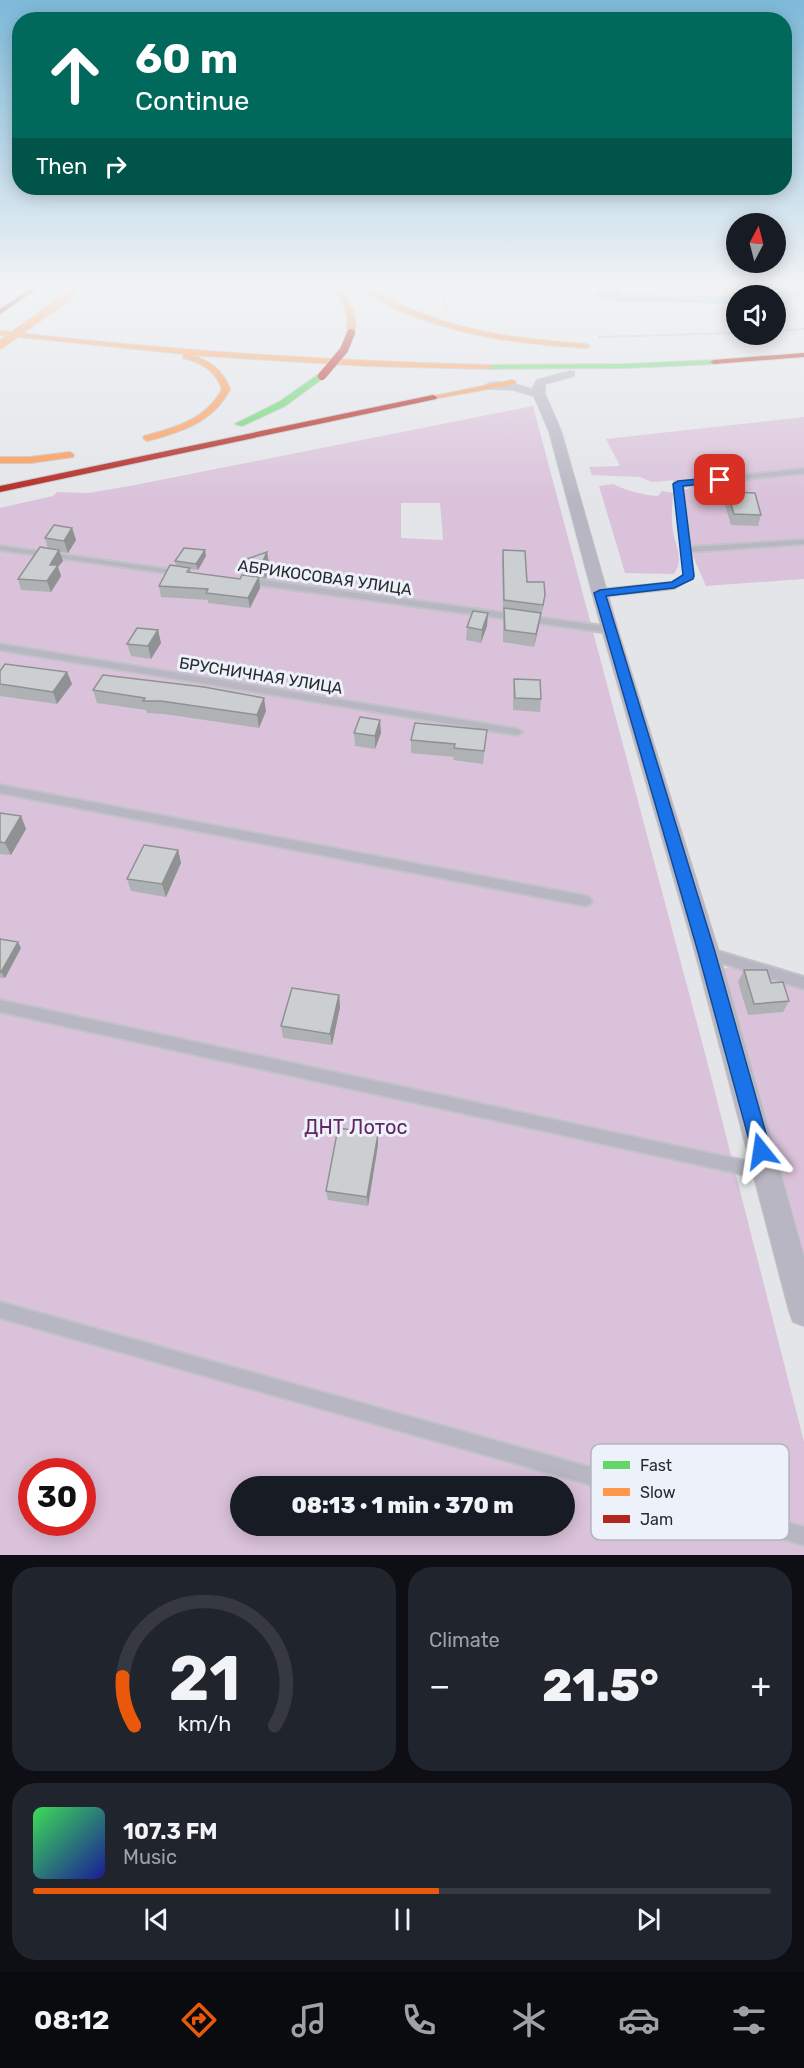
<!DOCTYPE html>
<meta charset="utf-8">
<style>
:root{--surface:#171b24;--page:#20242c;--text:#f1f3f6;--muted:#9ea1a6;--line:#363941;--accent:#ea580c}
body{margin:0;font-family:Rubik,sans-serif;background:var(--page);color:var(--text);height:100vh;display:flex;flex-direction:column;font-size:22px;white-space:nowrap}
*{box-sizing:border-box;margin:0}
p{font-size:20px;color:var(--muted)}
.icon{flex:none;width:33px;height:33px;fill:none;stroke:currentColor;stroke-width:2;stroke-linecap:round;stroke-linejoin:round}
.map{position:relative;height:1555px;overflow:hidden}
.sheet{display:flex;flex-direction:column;gap:12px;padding:12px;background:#0d0f14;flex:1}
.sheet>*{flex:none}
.guide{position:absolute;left:12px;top:12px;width:780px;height:183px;border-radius:24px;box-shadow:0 3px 15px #0003;background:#00695c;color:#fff;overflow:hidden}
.needle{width:39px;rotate:7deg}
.fabs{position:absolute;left:726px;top:213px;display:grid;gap:12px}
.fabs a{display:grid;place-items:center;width:60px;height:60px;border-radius:50%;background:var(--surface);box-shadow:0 3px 15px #0003;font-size:30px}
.speed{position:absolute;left:18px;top:1458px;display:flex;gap:12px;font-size:30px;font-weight:700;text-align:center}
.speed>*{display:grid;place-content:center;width:78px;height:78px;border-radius:50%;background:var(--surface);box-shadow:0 3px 15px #0003;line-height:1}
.speed .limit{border:9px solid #d22;background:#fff;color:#111}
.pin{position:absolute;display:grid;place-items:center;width:51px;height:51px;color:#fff;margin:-26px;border-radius:12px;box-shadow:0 3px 9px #0006}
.me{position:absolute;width:66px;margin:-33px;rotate:345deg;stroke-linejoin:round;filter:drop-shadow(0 0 4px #0008)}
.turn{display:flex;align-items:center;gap:21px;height:126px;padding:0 24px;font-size:27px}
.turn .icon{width:78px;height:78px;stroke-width:2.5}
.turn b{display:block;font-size:42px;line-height:51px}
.then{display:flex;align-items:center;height:57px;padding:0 24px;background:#0003;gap:12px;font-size:22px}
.big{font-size:45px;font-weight:800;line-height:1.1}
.sheet .widget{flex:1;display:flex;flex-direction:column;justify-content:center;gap:9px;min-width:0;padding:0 21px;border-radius:24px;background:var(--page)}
.sheet .dial{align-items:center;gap:0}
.dial svg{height:156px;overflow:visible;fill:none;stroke:var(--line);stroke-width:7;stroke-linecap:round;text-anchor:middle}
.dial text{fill:var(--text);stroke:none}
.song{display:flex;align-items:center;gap:18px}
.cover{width:72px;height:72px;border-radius:9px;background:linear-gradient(135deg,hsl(130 70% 55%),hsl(240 70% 35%))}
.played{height:6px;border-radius:3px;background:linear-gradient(90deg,var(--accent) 55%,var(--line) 55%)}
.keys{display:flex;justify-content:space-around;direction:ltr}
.heat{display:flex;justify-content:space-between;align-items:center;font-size:33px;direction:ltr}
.sheet .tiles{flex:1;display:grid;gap:12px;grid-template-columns:1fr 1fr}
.widget:last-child{grid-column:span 2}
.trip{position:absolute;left:230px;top:1476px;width:345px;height:60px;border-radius:30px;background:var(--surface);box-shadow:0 3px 15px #0003;font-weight:800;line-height:60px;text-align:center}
.tabs{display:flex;height:96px;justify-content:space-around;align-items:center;background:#090b0e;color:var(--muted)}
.tabs .icon{width:42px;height:42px}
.tabs .selected{color:var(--accent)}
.tabs b{font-size:27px;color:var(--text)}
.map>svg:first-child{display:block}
.green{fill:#dac2da;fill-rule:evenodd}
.water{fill:#7ec0c2}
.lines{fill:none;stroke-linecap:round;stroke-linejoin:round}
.lane-casing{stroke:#c2c3c6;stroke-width:4}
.street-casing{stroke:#c2c3c6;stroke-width:2}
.fast-casing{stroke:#c2c3c6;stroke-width:2}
.slow-casing{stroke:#c2c3c6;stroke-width:2}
.jam-casing{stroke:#c2c3c6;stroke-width:2}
.path{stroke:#adadb6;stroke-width:2;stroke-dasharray:1.5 1.5;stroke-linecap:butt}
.lane{fill:#b9b6c4;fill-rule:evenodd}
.street{fill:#b9b6c4;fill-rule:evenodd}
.fast{fill:#63d668;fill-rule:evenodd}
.slow{fill:#ff974d;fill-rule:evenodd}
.jam{fill:#b3261e;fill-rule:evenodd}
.slow-bridge-casing{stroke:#c2c3c6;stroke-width:9;stroke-linecap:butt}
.jam-bridge-casing{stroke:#c2c3c6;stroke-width:9;stroke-linecap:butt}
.slow-bridge{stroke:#ff974d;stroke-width:8}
.jam-bridge{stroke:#b3261e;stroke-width:8}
.wall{fill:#afb2b4}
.shaded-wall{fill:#8f9192}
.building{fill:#cccfd1;stroke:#8f9192;stroke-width:1.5}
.route{fill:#1a73e8;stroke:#114b97;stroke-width:1.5}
.labels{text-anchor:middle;stroke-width:6;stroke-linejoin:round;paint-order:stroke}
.street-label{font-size:16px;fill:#282a2d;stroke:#edf1f9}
.near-park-label{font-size:20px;fill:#632661;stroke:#edf1f9}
.key{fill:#edf1f9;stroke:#b2b5bc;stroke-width:1.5}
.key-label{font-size:16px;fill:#282a2d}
</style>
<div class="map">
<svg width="804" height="1555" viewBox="0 0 804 1555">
<rect width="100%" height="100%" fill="#e3e5e9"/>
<path class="green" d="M533,406L707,1061L804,1442V1555H0V508L53,496L57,492L88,493L135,485ZM401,503H440L443,540L401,538ZM32,1472H82V1522H32ZM240,1486H564V1526H240Z
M804,417V469L652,482L640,477L592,475L589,467L620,466L606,439Z
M804,474V539L695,546L687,544L683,490L690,488L696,483Z
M613,484C628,491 642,495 658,496L662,491L673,493C672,506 671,519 673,532C676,547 684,560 674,574L625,573L599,486Z
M804,546V579L706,586L692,554L700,552Z
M731,967L804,990V1256L721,969Z"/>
<path class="water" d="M601,285H626L620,295L736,296V304L614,301L593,294Z
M786,285H804V289L786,305H776L775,296Z"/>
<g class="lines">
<defs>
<path id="lane" d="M804,469V473L682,486L690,547L804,540V544L690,552L693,576L674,588L600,596L596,593L600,590L672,583L685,575L675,482Z
M0,546L181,571L185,573L181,575L0,550Z
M247,578L610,627L614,630L610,633L244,583V579Z
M0,644L517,729L522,732L517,735L0,650Z
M0,785L586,896L590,898L592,901L590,904L586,906L0,793Z
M707,948L804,977V989L703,957L701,953L703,949Z
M0,1000L764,1165L769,1167L771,1172L769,1177L764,1179L0,1012Z
M0,1302L804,1527V1545L0,1318Z"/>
<path id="street" d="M570,371L574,372V376L545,384V394L561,431L618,630L719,952L804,1257V1326L793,1322L789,1311L695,952L602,630L549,431L534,396L513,390L490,389L484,386C495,377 519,385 532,389L537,380Z"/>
<path id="fast" d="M78,285H85L69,298H65V296Z
M714,360H717V364L626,368L489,369L485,367L489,365L626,364Z
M319,374L326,376L285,406L242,426L235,424L279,402Z"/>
<path id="slow" d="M331,285H337C349,299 359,316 354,335L347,333C349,313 343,300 331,285Z
M355,285H362C438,328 500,338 586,344L590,346L586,348C520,344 455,336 394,308C381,301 366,294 355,285Z
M0,331C163,350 325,361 489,365L493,367L489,369L366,366L190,355C210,360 223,370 230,389C214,422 181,432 147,441L143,438L144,436C175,428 207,419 222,389C215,370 202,363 183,358L184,354L0,335Z
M512,380L516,382L515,384L433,399L429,397Z
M70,452L74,455L73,457L30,463H0V457H30Z"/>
<path id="jam" d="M36,285H43L0,314V309Z
M804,353V357L714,364L710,362L714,360Z
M433,395L437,397L436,399L0,492V486Z"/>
</defs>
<use href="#lane" class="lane-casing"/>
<use href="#street" class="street-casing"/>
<use href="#fast" class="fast-casing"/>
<use href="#slow" class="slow-casing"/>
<use href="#jam" class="jam-casing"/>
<path class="path" d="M447,311L442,293L455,285
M776,331L804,329
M599,337L736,333"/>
<use href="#lane" class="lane"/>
<use href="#street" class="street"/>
<use href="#fast" class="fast"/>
<use href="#slow" class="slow"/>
<use href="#jam" class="jam"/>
<defs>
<path id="slow-bridge" d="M0,345L67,297"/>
<path id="jam-bridge" d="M322,376L344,350L351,333"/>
</defs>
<use href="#slow-bridge" class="slow-bridge-casing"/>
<use href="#jam-bridge" class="jam-bridge-casing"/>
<use href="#slow-bridge" class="slow-bridge"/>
<use href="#jam-bridge" class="jam-bridge"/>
</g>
<path class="wall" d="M730,492L761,515L758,526L731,525L725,505L728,494H730Z
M72,528L76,540L68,553L60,552L63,561L58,567L61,576L51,592L21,590L18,579L48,549L45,538Z
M205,550L206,556L198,570L190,569L191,573L240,579L250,576L247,559L267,552L270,570L265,579L259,578L260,588L250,608L208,603V600L161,597L159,586L176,566L175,561Z
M503,550L544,605L541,616L540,615L534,647L503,642V621L504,611H503L502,561Z
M488,613L487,626L481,643L466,640L467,627Z
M158,630L161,643L151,659L131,656L127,644Z
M0,671L67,672L72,684L57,704L0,696Z
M514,679L541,699L540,712L513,710V691Z
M93,690L266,711L259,728L164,714L147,713L146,710L97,703Z
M487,730L483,764L453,760L454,757L411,753V740Z
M354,733H381L375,749L355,746Z
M0,813L21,816L26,829L11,855L0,854Z
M178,850L181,863L166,897L131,891L127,879Z
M0,939L21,948L5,978H0Z
M744,970L771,983L789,1001L783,1012L748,1015L738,982Z
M339,995L340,1007L332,1045L283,1038L281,1026Z
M378,1145L368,1206L328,1200L326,1191Z"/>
<path class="shaded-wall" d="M72,528L76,540L68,553L64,541Z
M59,550L63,561L58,567L61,576L51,592L47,581L50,565Z
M205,550L206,556L198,570L196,564Z
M267,552L270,570L265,579L263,561Z
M259,577L260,588L250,608L248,598Z
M488,613L487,626L481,643L482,630Z
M541,613L539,626L534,647L536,634Z
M158,630L161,643L151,659L148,646Z
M67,672L72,684L57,704L53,692Z
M264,698L266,711L259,728L257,715Z
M380,720L381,733L375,749V736Z
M21,816L26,829L11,855L5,843Z
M178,850L181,863L166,897L162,884Z
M18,942L21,948L5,978L1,972Z
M339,995L340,1007L332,1045L330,1034Z
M378,1134V1145L368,1206L367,1197Z"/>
<path class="building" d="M730,492L755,493L761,515L734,514L728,494H731Z
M54,525L72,528L64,541L45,538Z
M40,547L59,550L50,565H58L47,581L18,579Z
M184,548L205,550L196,564L175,561Z
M503,550L525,551L527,582H544L545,595L543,605L504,600Z
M267,552L263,561L247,559Z
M170,565L190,568L187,572L240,579L242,575L259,577L248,598L206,593L208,589L159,586Z
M504,608L541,613L536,634L505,630Z
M473,611L488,613L482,630L467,627Z
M137,628L158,630L148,646L127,644Z
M5,664L67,672L53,692L0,684V671Z
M103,675L204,687L264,698L257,715L161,701H143L145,698L93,690Z
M514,679L540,680L541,699L515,698Z
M360,717L380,720L375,736L354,733Z
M415,723L487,730L484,751L454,748L455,744L411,740Z
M0,813L21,816L5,843L0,842Z
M144,845L178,850L162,884L127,879Z
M0,939L18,942L1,972H0Z
M744,970H767L771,983L783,982L789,1001L754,1004Z
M292,988L339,995L330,1034L281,1026Z
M338,1128L378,1134L367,1197L326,1191Z"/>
<linearGradient id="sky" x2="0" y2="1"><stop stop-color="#7db9d9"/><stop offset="0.57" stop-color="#f2f3f5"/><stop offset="1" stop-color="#f2f3f5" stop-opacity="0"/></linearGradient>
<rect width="804" height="502" fill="url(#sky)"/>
<path class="route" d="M720,477L725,480L723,482L683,486L694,576L693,579L674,588L606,596L715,952L771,1151L768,1158L761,1161L755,1158L752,1151L698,952L594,593L600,590L672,582L683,575L673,484L678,481Z"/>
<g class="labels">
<g class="street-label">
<text transform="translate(325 577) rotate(8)" y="6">АБРИКОСОВАЯ УЛИЦА</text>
<text transform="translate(261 675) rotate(9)" y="6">БРУСНИЧНАЯ УЛИЦА</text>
</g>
<g class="near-park-label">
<text x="356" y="1134">ДНТ Лотос</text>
</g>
</g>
<rect x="591" y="1444" width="198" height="96" rx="9" class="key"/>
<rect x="603" y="1461" width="27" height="8" fill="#63d668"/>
<rect x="603" y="1488" width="27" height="8" fill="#ff974d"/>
<rect x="603" y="1515" width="27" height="8" fill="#b3261e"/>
<g class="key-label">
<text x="640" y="1471">Fast</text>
<text x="640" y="1498">Slow</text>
<text x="640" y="1525">Jam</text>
</g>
</svg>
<div class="fabs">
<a><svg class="needle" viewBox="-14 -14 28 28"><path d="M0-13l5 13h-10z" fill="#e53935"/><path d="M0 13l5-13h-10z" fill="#9ea1a6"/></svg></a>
<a><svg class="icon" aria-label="sound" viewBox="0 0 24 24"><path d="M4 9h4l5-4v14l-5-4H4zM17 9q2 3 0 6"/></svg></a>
</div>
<div class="speed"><div class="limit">30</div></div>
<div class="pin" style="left:720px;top:480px;background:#d93025"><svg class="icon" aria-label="arrive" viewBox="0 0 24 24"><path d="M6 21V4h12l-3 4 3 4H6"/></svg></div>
<svg class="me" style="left:761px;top:1151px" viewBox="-20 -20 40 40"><path d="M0-17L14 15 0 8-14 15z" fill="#1a73e8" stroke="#fff" stroke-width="4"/></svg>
<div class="trip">08:13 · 1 min · 370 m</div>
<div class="guide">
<div class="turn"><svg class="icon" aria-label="ahead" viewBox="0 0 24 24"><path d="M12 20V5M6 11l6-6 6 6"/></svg><div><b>60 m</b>Continue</div></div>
<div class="then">Then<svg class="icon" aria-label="right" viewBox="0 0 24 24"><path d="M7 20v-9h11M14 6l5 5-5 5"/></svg></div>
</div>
</div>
<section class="sheet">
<div class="tiles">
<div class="widget dial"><svg viewBox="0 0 100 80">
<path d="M14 69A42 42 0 1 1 86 69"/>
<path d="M14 69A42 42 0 0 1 8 44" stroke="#ea580c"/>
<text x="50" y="56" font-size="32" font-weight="700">21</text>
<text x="50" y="72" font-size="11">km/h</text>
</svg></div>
<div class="widget"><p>Climate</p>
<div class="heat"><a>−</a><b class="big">21.5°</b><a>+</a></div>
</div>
<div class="widget">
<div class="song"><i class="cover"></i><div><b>107.3 FM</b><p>Music</p></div></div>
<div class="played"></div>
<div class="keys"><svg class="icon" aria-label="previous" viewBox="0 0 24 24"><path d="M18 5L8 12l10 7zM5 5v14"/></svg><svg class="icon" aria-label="pause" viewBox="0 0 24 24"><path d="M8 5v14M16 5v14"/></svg><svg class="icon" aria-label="next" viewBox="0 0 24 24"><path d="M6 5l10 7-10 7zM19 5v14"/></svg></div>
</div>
</div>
</section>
<nav class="tabs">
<b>08:12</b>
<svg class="icon selected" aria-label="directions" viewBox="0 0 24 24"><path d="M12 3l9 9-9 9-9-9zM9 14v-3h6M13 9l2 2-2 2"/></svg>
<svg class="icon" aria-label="music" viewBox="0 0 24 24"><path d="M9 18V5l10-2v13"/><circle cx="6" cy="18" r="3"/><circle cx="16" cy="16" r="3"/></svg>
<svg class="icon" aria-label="phone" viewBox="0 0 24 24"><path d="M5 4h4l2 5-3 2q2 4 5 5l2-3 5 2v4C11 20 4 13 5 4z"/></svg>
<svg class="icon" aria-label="climate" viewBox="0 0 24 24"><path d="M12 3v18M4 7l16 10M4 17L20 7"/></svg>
<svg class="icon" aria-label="car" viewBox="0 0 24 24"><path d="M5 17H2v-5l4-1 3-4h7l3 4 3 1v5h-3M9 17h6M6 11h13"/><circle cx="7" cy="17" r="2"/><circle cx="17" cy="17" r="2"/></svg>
<svg class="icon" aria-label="filters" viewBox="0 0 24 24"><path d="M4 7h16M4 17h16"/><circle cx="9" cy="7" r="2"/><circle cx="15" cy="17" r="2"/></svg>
</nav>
